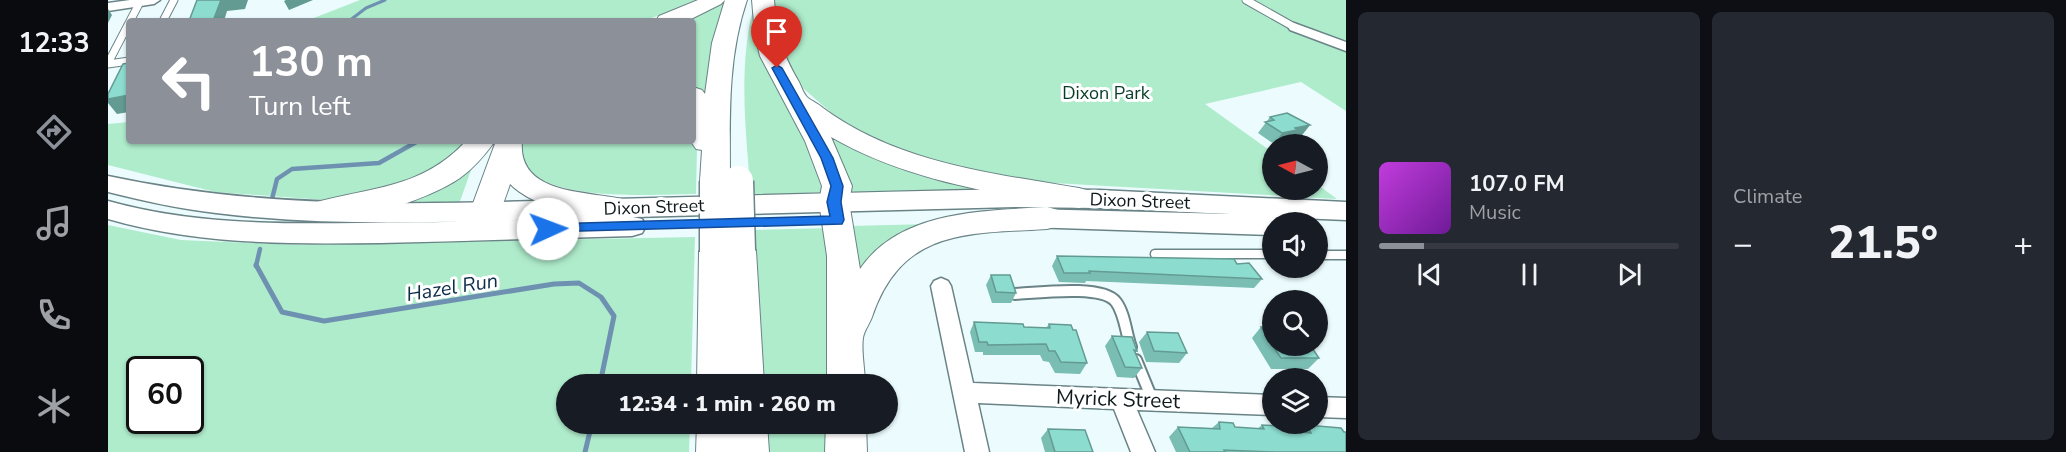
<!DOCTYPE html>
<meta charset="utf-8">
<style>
:root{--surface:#171b24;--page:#242831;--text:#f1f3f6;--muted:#9ea1a6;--line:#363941;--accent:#8c9099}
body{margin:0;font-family:"Nunito Sans",sans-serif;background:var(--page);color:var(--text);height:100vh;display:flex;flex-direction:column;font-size:22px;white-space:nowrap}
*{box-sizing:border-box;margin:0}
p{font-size:20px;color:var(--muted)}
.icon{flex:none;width:33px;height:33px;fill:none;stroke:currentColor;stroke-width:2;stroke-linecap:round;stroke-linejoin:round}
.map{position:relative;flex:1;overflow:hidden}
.sheet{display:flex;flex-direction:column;gap:12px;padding:12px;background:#0d0f14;width:720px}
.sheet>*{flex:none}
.hud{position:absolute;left:18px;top:18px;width:570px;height:126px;border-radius:6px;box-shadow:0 2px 4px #0004;background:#8c9099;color:#fff;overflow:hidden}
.needle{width:39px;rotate:277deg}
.fabs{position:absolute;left:1154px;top:134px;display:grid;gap:12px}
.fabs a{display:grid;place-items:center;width:66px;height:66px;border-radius:50%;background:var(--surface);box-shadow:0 2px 4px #0004;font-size:30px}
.speed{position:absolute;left:18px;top:356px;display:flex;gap:12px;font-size:30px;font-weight:700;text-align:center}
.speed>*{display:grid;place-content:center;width:78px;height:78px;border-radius:50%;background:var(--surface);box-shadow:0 2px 4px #0004;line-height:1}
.speed .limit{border:3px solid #111;border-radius:9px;background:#fff;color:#111}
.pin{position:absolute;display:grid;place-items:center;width:51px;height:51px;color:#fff;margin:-62px -26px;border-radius:50% 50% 50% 0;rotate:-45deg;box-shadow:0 0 6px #0007}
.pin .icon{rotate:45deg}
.me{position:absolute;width:66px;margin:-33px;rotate:88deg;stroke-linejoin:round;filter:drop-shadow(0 0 4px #0008)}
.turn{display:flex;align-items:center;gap:21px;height:126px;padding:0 24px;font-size:27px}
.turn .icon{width:78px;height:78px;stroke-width:2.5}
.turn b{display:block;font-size:42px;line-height:51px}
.big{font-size:45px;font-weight:800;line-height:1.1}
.sheet .tile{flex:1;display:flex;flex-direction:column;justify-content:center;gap:9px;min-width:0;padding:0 21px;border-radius:9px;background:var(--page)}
.song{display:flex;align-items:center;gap:18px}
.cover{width:72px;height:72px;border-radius:9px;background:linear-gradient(135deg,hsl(290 70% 55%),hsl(280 70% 35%))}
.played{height:6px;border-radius:3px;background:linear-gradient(90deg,var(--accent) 15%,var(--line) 15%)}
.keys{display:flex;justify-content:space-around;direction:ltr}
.heat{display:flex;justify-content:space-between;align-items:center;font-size:33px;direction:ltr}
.sheet .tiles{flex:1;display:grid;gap:12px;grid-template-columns:repeat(2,1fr)}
.trip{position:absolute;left:448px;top:374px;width:342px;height:60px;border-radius:30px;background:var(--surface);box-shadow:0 2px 4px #0004;font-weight:800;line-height:60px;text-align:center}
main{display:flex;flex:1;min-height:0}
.dock{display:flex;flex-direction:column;width:108px;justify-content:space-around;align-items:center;background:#090b0e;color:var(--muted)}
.dock .icon{width:42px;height:42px}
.dock .active{color:var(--accent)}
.dock b{font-size:27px;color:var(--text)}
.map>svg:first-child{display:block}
.green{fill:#afeccc;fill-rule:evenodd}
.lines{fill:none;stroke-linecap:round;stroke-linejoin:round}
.stream-far2{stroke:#6f91b1;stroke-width:3}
.stream-far1{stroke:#6f91b1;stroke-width:4.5}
.stream{stroke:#6f91b1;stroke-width:5}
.lane-far2-casing{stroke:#6a8386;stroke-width:9}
.lane-far1-casing{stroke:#6a8386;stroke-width:11}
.lane-casing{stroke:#6a8386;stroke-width:14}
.street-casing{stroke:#6a8386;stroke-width:3}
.primary-casing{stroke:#6a8386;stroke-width:3}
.highway-casing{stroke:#6a8386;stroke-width:2}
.lane-far2{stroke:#fff;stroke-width:7}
.lane-far1{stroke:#fff;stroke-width:8}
.lane{stroke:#fff;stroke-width:10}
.street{fill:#fff;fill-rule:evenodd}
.primary{fill:#fff;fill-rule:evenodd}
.highway{fill:#fff;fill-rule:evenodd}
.highway-bridge-casing{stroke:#6a8386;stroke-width:33;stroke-linecap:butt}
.highway-bridge{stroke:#fff;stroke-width:30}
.wall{fill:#79bdb3}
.shaded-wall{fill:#639a92}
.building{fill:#8ddcd0;stroke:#639a92;stroke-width:1.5}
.route{fill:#1a73e8;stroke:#114b97;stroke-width:1.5}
.labels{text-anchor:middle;stroke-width:6;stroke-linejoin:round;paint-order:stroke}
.park-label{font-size:18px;fill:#063c27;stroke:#fff}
.street-label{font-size:18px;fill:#101a1c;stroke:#fff}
.water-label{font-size:20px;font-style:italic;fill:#0d2d4b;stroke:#fff}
.near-street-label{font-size:21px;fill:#101a1c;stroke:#fff}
</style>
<main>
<nav class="dock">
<b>12:33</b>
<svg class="icon active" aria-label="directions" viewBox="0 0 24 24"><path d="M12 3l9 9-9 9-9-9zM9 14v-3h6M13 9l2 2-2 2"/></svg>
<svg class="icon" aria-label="music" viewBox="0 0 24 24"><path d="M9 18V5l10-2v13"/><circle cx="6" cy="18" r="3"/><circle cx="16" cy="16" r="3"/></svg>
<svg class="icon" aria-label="phone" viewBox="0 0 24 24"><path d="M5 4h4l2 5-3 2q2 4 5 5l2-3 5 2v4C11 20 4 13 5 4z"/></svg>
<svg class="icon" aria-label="climate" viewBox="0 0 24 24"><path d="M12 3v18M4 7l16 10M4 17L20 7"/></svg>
</nav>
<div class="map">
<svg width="1238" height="452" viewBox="0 0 1238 452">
<rect width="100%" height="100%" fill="#ecfcfe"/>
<path class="green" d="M252,0H591L536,21H198Z
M615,0H617L600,101L593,102L585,85V21H575L595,13Z
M664,0H1238V111L1193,82L1097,104L1164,152V189H1209V184L1229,199L927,182L820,161L742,129L689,83L670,40Z
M645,9L704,140L718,192L643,196C638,133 630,70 645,9Z
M21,122V141H362L335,163L303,180L216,200L107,192L0,165V124Z
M718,129L898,192L741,195Z
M411,141H585L589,149L588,194C550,194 424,205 411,155C410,151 411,145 411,141Z
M367,159L351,204L274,205Z
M823,224L748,278L741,226Z
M0,225L73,240L193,245L587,237L583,384H459V423H582L581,452H0ZM32,369H82V420H32Z
M723,228L729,384H654L646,230Z
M656,423H728V452H658Z"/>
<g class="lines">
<path class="stream-far2" d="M241,21L258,8L277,0"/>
<path class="stream-far1" d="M163,203L169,179L184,169L271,163L310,141
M148,266L152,249"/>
<path class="stream" d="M148,265L174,312L216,321L446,284L471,283L493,297L506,316L492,384
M477,452L484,423"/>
<defs>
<path id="lane-far2" d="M1138,0L1186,27
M22,21L32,2
M55,21L66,0
M0,63L21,23
M0,64L21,61"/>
<path id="lane-far1" d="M1047,254H1164
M1209,255H1238"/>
<path id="lane" d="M907,294C928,293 995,284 1008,302C1017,314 1018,334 1023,347
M1028,360L1044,399"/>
<path id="street" d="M22,0H52L46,4L0,11V3Z
M1186,23L1238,42V51L1182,30L1180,27L1182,24Z
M833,278L840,281L843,286L865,383L1164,395V415L1029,410L1047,452H1023L1006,409L870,403L881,452H857L823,286L826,281Z
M1209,397L1238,398V418L1209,417Z"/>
<path id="primary" d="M0,176C157,210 309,204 468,200C615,196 761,192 907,189L991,190L1238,202V220L1167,217L1173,218L1175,222H1164L1163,235L920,227L911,225L907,218L911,211L920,209L1122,214L991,208L907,207L525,217L534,219L538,226L534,233L524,236C440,238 356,241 272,243C180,244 90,245 0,219V201C82,224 165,224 250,223C314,223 379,221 443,219C331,222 219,227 108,213C72,209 36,201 0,192Z"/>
<path id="highway" d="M590,0H617L613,4L579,21H548L551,16Z
M617,0H639C619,59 622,119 622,181L617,188L607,191L597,188L592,181L594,150L588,149L584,143L585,87L594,90L597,94L604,43Z
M644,0H666C669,35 673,51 691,82C693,86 696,95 700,98C704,101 711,104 715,108C790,163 882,173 971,188L982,191L986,198L982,205L971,208C886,193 799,181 723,137L744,186L741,202L752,269C792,210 875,211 939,207L950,210L955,218L950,226L939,229C860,234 794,228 764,317C762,323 756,331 755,338C753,351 757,370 757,384H719V256L711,202L714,186L697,141L652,56L647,35Z
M358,141H387C377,155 366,168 352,178C324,198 237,228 205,219L201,211L205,203C262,187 314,189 358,141Z
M388,141H414C409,198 486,190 523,201L527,208L523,215C490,225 426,208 402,184C394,209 380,249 347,239L342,231L347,223L364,206Z
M632,239L644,243L648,251L656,384H589L591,252L595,244L607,240L619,245Z
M589,423H659L661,452H588Z
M718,423H758L759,452H717Z"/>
</defs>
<use href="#lane-far2" class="lane-far2-casing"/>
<use href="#lane-far1" class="lane-far1-casing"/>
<use href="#lane" class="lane-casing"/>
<use href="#street" class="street-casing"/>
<use href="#primary" class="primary-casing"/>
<use href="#highway" class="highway-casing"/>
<use href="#lane-far2" class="lane-far2"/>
<use href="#lane-far1" class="lane-far1"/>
<use href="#lane" class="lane"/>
<use href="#street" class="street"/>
<use href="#primary" class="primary"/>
<use href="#highway" class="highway"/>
<defs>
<path id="highway-bridge" d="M607,181V252
M630,181L632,251"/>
</defs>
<use href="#highway-bridge" class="highway-bridge-casing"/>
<use href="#highway-bridge" class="highway-bridge"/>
</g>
<path class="wall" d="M1162,117L1202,125L1194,135L1183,138L1181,140L1166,144L1150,133Z
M949,256L1129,264L1154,279L1146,288L978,281L977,283L951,282L944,266Z
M883,275L908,293L903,303H884L878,285Z
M866,322L916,327L938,328L941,324L979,363L972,374L947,373L941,362L935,361L932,355H875V352H867L862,332Z
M1153,327L1211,358L1200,369H1163L1144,338Z
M1039,332L1079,353L1071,363L1038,362L1031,342Z
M1004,336L1029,351L1027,353L1034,368L1026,378L1009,377L997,346Z
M1111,422L1127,427L1149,429L1154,425L1175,430L1192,431L1199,425L1236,432L1238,452H1068L1061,437L1070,427L1104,428Z
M940,429L985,452H937L933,438Z"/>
<path class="shaded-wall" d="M113,0H140L137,9L119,11L116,21H105Z
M178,0H205L181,10L176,1Z
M0,9L4,15L0,23Z
M21,95V112L9,114L0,103V99Z
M1202,125L1194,135L1183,138L1181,140L1166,144L1174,133L1187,128Z"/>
<path class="building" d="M89,0H114H113L105,21H81Z
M21,63V95L0,99V94L15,64Z
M1179,113L1202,125L1187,128L1189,130L1174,133L1157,122L1166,120L1162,117Z
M949,256L1126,259L1129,264L1141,263L1154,279L981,271L982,273H956Z
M883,275H902L908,293L888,292Z
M866,322L915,324L916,327L942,328L941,324L963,325L965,330H968L979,363L953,362L947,351H941L938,344L880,345L879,342H871Z
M1153,327H1164V344Z
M1039,332L1070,333L1079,353L1046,351Z
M1004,336L1024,337L1029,351L1026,350L1034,368L1017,367Z
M1164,345H1202L1211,358H1173Z
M1111,422L1125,423L1127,427L1156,429L1154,425L1173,426L1175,430L1203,433L1199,425L1233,428L1236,432H1238V452H1167L1116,450L1117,452H1082L1070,427L1112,429Z
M940,429L977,430L985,452H947Z"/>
<path class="route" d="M669,65L674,68L725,158L735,186L733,202L736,220L734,224L436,232L434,229L440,224L722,216L719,202L723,186L713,158L664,68Z"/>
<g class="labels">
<g class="park-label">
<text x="998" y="99">Dixon Park</text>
</g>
<g class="street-label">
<text transform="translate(1032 201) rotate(2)" y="6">Dixon Street</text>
<text transform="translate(546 207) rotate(-2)" y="6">Dixon Street</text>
</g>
<g class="water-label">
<text transform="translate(344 287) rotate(-9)" y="7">Hazel Run</text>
</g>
<g class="near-street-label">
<text transform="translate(1010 399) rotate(2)" y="7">Myrick Street</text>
</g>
</g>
</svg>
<div class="fabs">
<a><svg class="needle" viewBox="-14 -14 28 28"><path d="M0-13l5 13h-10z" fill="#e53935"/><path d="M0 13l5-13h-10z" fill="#9ea1a6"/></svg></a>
<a><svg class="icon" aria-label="sound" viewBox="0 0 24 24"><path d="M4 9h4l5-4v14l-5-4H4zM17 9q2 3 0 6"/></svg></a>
<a><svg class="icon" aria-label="search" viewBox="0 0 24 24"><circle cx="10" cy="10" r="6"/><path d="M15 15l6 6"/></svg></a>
<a><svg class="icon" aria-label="layers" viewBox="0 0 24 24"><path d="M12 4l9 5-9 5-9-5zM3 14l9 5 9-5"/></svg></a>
</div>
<div class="speed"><div class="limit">60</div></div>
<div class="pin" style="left:669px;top:68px;background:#d93025"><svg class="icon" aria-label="arrive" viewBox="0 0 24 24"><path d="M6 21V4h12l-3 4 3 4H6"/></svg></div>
<svg class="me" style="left:440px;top:229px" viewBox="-20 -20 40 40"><circle r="19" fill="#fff"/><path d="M0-13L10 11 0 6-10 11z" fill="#1a73e8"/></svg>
<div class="trip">12:34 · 1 min · 260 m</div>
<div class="hud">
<div class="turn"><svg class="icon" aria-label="left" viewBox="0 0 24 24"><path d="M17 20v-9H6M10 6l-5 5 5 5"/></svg><div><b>130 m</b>Turn left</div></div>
</div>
</div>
<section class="sheet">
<div class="tiles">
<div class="tile">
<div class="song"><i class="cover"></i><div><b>107.0 FM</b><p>Music</p></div></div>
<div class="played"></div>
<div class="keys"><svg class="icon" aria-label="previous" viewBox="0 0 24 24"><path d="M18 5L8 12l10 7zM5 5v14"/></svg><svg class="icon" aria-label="pause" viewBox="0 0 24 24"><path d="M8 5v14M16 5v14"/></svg><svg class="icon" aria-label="next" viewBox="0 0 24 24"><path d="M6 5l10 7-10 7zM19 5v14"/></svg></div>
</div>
<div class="tile"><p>Climate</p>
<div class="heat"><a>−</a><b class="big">21.5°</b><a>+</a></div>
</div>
</div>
</section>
</main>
